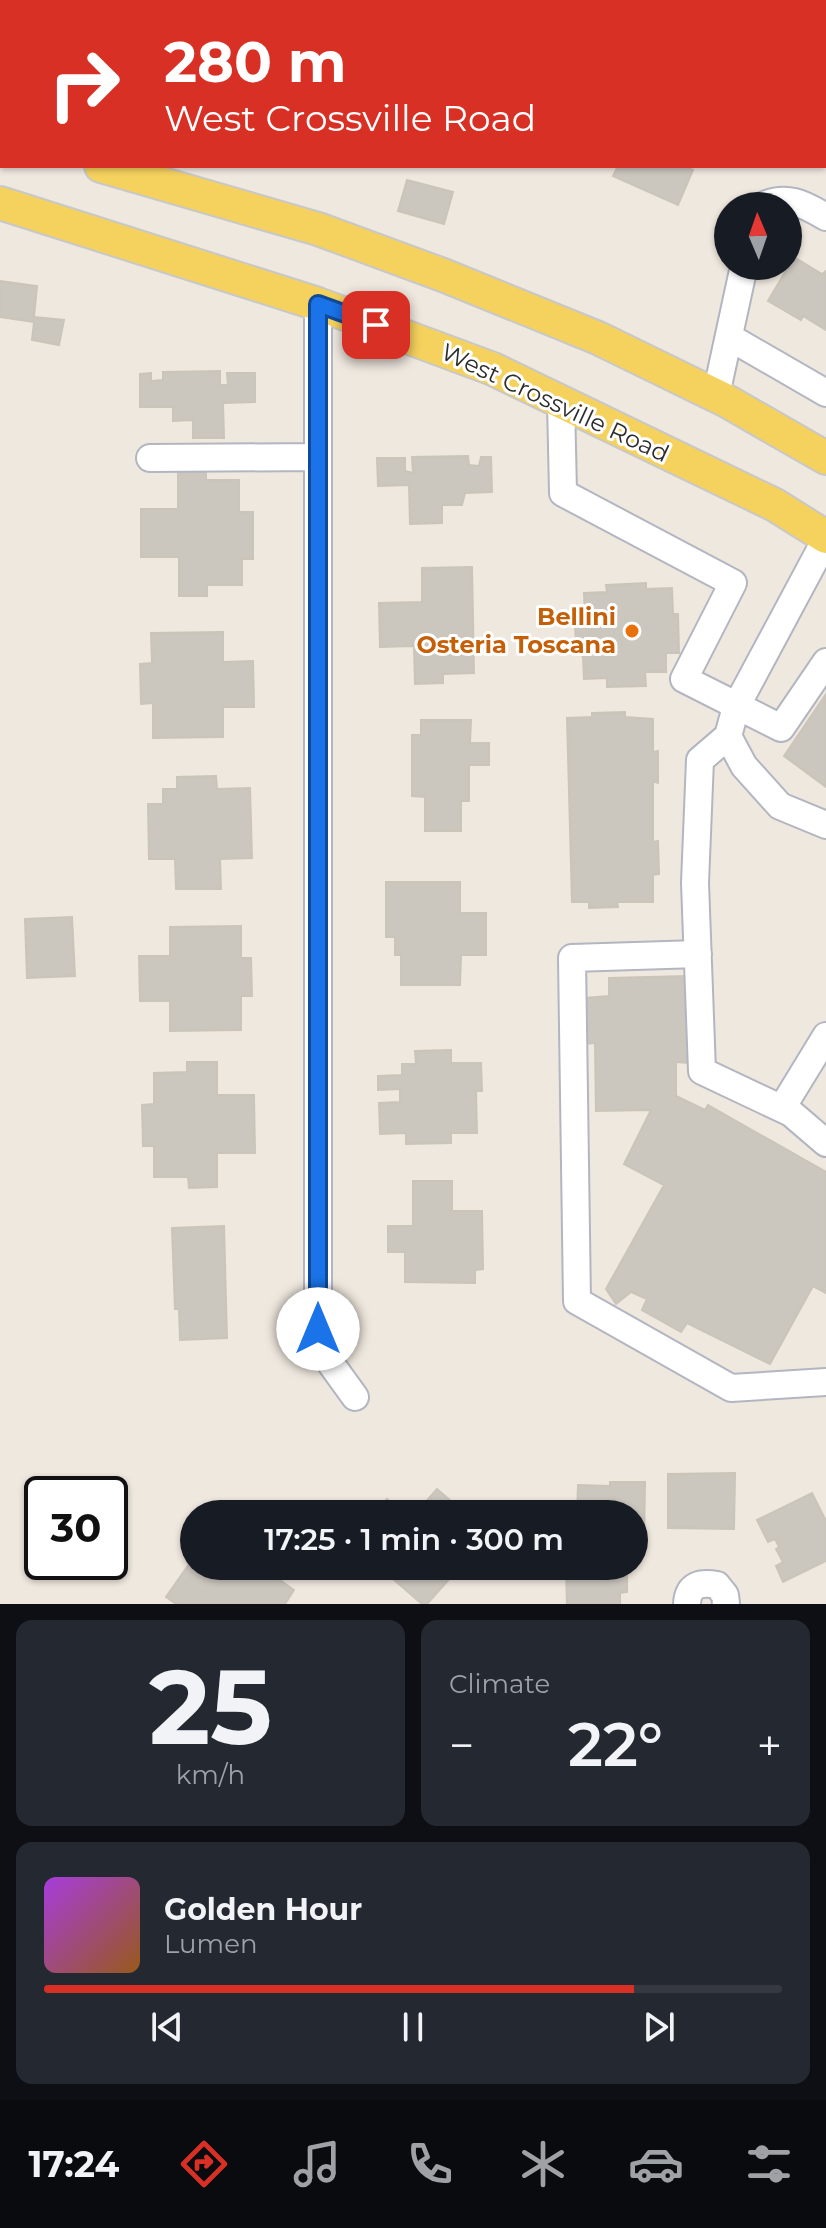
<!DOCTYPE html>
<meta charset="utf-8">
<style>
:root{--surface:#171b24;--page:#242831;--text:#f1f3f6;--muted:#9ea1a6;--line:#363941;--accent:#d93025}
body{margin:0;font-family:Montserrat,sans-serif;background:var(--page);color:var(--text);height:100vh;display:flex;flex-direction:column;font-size:30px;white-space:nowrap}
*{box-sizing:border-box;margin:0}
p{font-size:26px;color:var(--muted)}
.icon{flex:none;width:44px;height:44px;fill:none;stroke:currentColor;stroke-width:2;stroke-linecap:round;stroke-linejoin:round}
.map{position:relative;height:1604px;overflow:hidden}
.panel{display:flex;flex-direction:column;gap:16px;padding:16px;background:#0d0f14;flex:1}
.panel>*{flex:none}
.guide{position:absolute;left:0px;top:0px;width:826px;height:168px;box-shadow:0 2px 6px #0004;background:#d93025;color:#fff;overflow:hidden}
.needle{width:52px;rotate:358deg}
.tools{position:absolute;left:714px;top:192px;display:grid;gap:16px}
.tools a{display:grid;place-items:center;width:88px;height:88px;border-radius:50%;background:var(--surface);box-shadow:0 2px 6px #0004;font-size:40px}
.speed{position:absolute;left:24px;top:1476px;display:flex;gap:16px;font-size:40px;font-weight:700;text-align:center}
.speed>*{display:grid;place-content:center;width:104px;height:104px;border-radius:50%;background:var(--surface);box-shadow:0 2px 6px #0004;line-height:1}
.speed .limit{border:4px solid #111;border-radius:12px;background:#fff;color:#111}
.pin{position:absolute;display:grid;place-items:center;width:68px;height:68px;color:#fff;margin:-34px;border-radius:16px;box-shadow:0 4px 12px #0006}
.me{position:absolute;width:88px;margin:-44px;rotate:0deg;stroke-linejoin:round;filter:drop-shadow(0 0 6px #0008)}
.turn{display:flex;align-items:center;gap:28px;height:168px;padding:0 32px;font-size:36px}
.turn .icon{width:104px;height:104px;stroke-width:2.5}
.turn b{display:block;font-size:56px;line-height:68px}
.big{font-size:60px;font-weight:600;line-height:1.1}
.panel .card{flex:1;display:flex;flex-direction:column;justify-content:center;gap:12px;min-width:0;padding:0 28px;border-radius:16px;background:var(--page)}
.panel .dial{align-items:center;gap:0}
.dial b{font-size:104px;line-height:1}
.song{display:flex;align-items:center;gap:24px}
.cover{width:96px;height:96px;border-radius:12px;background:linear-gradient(135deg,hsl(280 70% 55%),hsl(30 70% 35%))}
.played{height:8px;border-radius:4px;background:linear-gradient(90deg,var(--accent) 80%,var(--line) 80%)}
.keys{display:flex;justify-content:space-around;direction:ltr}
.heat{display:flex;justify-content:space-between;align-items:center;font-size:44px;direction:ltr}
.panel .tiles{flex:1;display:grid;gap:16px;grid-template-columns:1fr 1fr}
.card:last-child{grid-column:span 2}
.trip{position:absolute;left:180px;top:1500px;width:468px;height:80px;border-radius:40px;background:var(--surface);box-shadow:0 2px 6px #0004;font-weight:600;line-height:80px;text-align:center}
.dock{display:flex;height:128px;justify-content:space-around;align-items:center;background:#090b0e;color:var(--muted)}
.dock .icon{width:56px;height:56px}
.dock .selected{color:var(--accent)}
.dock b{font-size:36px;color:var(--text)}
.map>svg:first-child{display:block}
.building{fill:#cbc6be;stroke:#cbc4b8;stroke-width:2}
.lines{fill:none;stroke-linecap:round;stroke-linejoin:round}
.minor-casing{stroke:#b3b6c1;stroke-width:30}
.major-casing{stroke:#c8c8c8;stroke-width:36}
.minor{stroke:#fff;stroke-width:26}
.major{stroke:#f5d15e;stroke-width:32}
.route-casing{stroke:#114b97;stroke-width:20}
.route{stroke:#1a73e8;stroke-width:14}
.food-dot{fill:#e8710a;stroke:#fff;stroke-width:3}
.labels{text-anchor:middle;stroke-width:6;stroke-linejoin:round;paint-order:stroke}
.street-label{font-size:24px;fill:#2d2d2d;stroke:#fff}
.food-label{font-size:24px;font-weight:bold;fill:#c56008;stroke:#fff;text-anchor:end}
</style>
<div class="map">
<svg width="826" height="1604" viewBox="0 0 826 1604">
<rect width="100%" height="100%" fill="#efe8df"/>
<path class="building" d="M618,166H684L693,170L678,205L613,176Z
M407,180L453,192L444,224L398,211Z
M794,257L822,274L826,271V330L803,316L801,320L768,301Z
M0,281L37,286L34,317L64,320L59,345L32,340L34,322L0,317Z
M220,371V385H228L227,373H255V402L223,403L224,438H193V420L173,421V407H140V374L151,373V381L163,380V372Z
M468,456L469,465L479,466L481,457H491L492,492L465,493L462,505H442V523L410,524L409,485L378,486L377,458H405V471L413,473L412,457Z
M206,471V480H239V512H253V559H242V585H207V596H179V557H141V509H178V472Z
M472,567L474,673L443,674V683L415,684L414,646L380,647L379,603L422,602V568Z
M646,583V589L672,588L673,614H678L679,653H666V672H645L646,686L607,687V678L584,679L583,656L576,653L575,618H585L584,593L607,592L606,585Z
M223,632V662L253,661L254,707H223V737L153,738V703L141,704L140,664L152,663L151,633Z
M826,694V787L784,756Z
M625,712V717L653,719V752L658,751V783L653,781V842L658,841L659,874L653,875V902H617L618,907L589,908V902H572L567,718L592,717V713Z
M421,720H471L470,743H489V765H469V801H461V831H425V797L412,796V735H421Z
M216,776L217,789L250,788L252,858L220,859L221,889H176L175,859H149L148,804H163V789H177V777Z
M386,882H460V913H486V955H461L460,985H401V955H395V937H386Z
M72,917L75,976L27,978L25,919Z
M241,926V958H251L252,996H241V1030L170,1031V1001H140L139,956H170V927Z
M687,976L689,1063L676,1062V1096L705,1110L708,1105L826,1172V1293L813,1286L770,1364L687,1323L681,1332L642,1310L647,1299L631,1292L616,1304L606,1289L664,1185L624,1164L651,1110L596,1111L595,1043L585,1044V998L609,996V978Z
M451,1050V1063H481L482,1091H476L477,1133H451V1143L406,1144V1133L380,1134L379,1103L400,1102V1089L378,1090V1076L402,1075V1064H416L415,1051Z
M187,1062H217V1095H254L255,1153H217V1187L189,1188L188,1177H154V1146H143L142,1105L154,1104V1073L187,1072Z
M413,1181H452V1211H482L483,1269L475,1270V1283L405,1282V1252H388V1226H413Z
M224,1226L227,1338L180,1340L179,1309H175L172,1228Z
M735,1473L734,1529L668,1528V1474Z
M610,1482H645L644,1545H634V1514H577L578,1485L610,1486Z
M437,1489L466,1514H415Z
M812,1493L826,1521V1561L783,1582L776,1566L783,1562L776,1549L779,1547L775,1539L768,1542L757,1520Z
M387,1499L404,1514H375Z
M194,1557V1566H264L263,1568L294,1590L285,1604H176L166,1597Z
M378,1566H461L427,1604H422Z
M627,1572V1592L620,1593V1604H567L566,1574Z"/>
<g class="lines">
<defs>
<path id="minor" d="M762,206C786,194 804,204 826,217
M318,304V1329L321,1350L355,1397
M729,337L826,393
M716,395L744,266
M561,402L563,493L733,583L684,679L781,728L826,662
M150,458L318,457
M826,539L736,707L728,736L744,766L780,806L826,825
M728,736L700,760L695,883L702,1071L791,1113L826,1143
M698,954L572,958L577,1301L731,1388L826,1382
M782,1108L826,1036
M687,1604C688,1584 701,1582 717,1585L725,1595L726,1604"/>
<path id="major" d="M0,137H2
M101,166L318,229L443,275L598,338L725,400L826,458
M0,203L318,304L493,369L775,505L826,537"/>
</defs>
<use href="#minor" class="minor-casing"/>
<use href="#major" class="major-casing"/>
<use href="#minor" class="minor"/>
<use href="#major" class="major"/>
</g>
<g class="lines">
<defs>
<path id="route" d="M318,1329V304L376,325"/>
</defs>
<use href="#route" class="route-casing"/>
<use href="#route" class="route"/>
</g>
<circle class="food-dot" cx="632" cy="631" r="8"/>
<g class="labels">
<g class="street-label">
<text transform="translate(555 403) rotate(25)" y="8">West Crossville Road</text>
</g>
<g class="food-label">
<text x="616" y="625">Bellini<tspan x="616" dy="28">Osteria Toscana</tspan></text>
</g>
</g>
</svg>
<div class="tools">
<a><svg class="needle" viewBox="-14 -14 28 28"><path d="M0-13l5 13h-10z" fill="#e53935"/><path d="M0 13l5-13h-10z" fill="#9ea1a6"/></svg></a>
</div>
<div class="speed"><div class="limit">30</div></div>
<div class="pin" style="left:376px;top:325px;background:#d93025"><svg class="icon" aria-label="arrive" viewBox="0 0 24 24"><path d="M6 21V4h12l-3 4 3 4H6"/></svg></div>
<svg class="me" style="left:318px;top:1329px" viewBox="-20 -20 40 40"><circle r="19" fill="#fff"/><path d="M0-13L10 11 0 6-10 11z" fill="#1a73e8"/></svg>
<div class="trip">17:25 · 1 min · 300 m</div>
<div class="guide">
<div class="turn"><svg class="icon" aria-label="right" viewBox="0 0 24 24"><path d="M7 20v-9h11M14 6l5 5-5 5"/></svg><div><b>280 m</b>West Crossville Road</div></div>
</div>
</div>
<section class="panel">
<div class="tiles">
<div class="card dial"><b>25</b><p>km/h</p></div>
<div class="card"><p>Climate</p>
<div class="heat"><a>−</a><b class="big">22°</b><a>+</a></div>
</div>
<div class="card">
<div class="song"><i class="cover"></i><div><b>Golden Hour</b><p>Lumen</p></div></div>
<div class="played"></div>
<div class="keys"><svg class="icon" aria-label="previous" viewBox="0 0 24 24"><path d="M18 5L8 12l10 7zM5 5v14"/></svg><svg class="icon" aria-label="pause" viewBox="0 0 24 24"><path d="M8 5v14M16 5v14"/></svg><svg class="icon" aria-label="next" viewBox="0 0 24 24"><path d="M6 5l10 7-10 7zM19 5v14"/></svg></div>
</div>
</div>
</section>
<nav class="dock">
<b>17:24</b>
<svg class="icon selected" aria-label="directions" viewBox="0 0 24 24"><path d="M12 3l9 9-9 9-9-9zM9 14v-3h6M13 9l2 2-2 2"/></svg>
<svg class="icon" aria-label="music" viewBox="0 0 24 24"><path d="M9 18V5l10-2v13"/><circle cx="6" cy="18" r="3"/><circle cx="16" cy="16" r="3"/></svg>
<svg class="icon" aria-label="phone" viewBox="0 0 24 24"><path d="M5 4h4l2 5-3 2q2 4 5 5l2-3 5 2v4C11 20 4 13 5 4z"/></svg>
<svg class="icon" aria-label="climate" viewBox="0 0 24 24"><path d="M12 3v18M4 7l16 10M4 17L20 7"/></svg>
<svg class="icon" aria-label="car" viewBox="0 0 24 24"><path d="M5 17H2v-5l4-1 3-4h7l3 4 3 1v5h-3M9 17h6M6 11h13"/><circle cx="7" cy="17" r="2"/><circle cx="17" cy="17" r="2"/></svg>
<svg class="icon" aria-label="filters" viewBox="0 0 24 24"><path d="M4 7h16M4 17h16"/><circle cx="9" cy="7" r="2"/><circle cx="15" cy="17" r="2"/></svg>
</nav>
